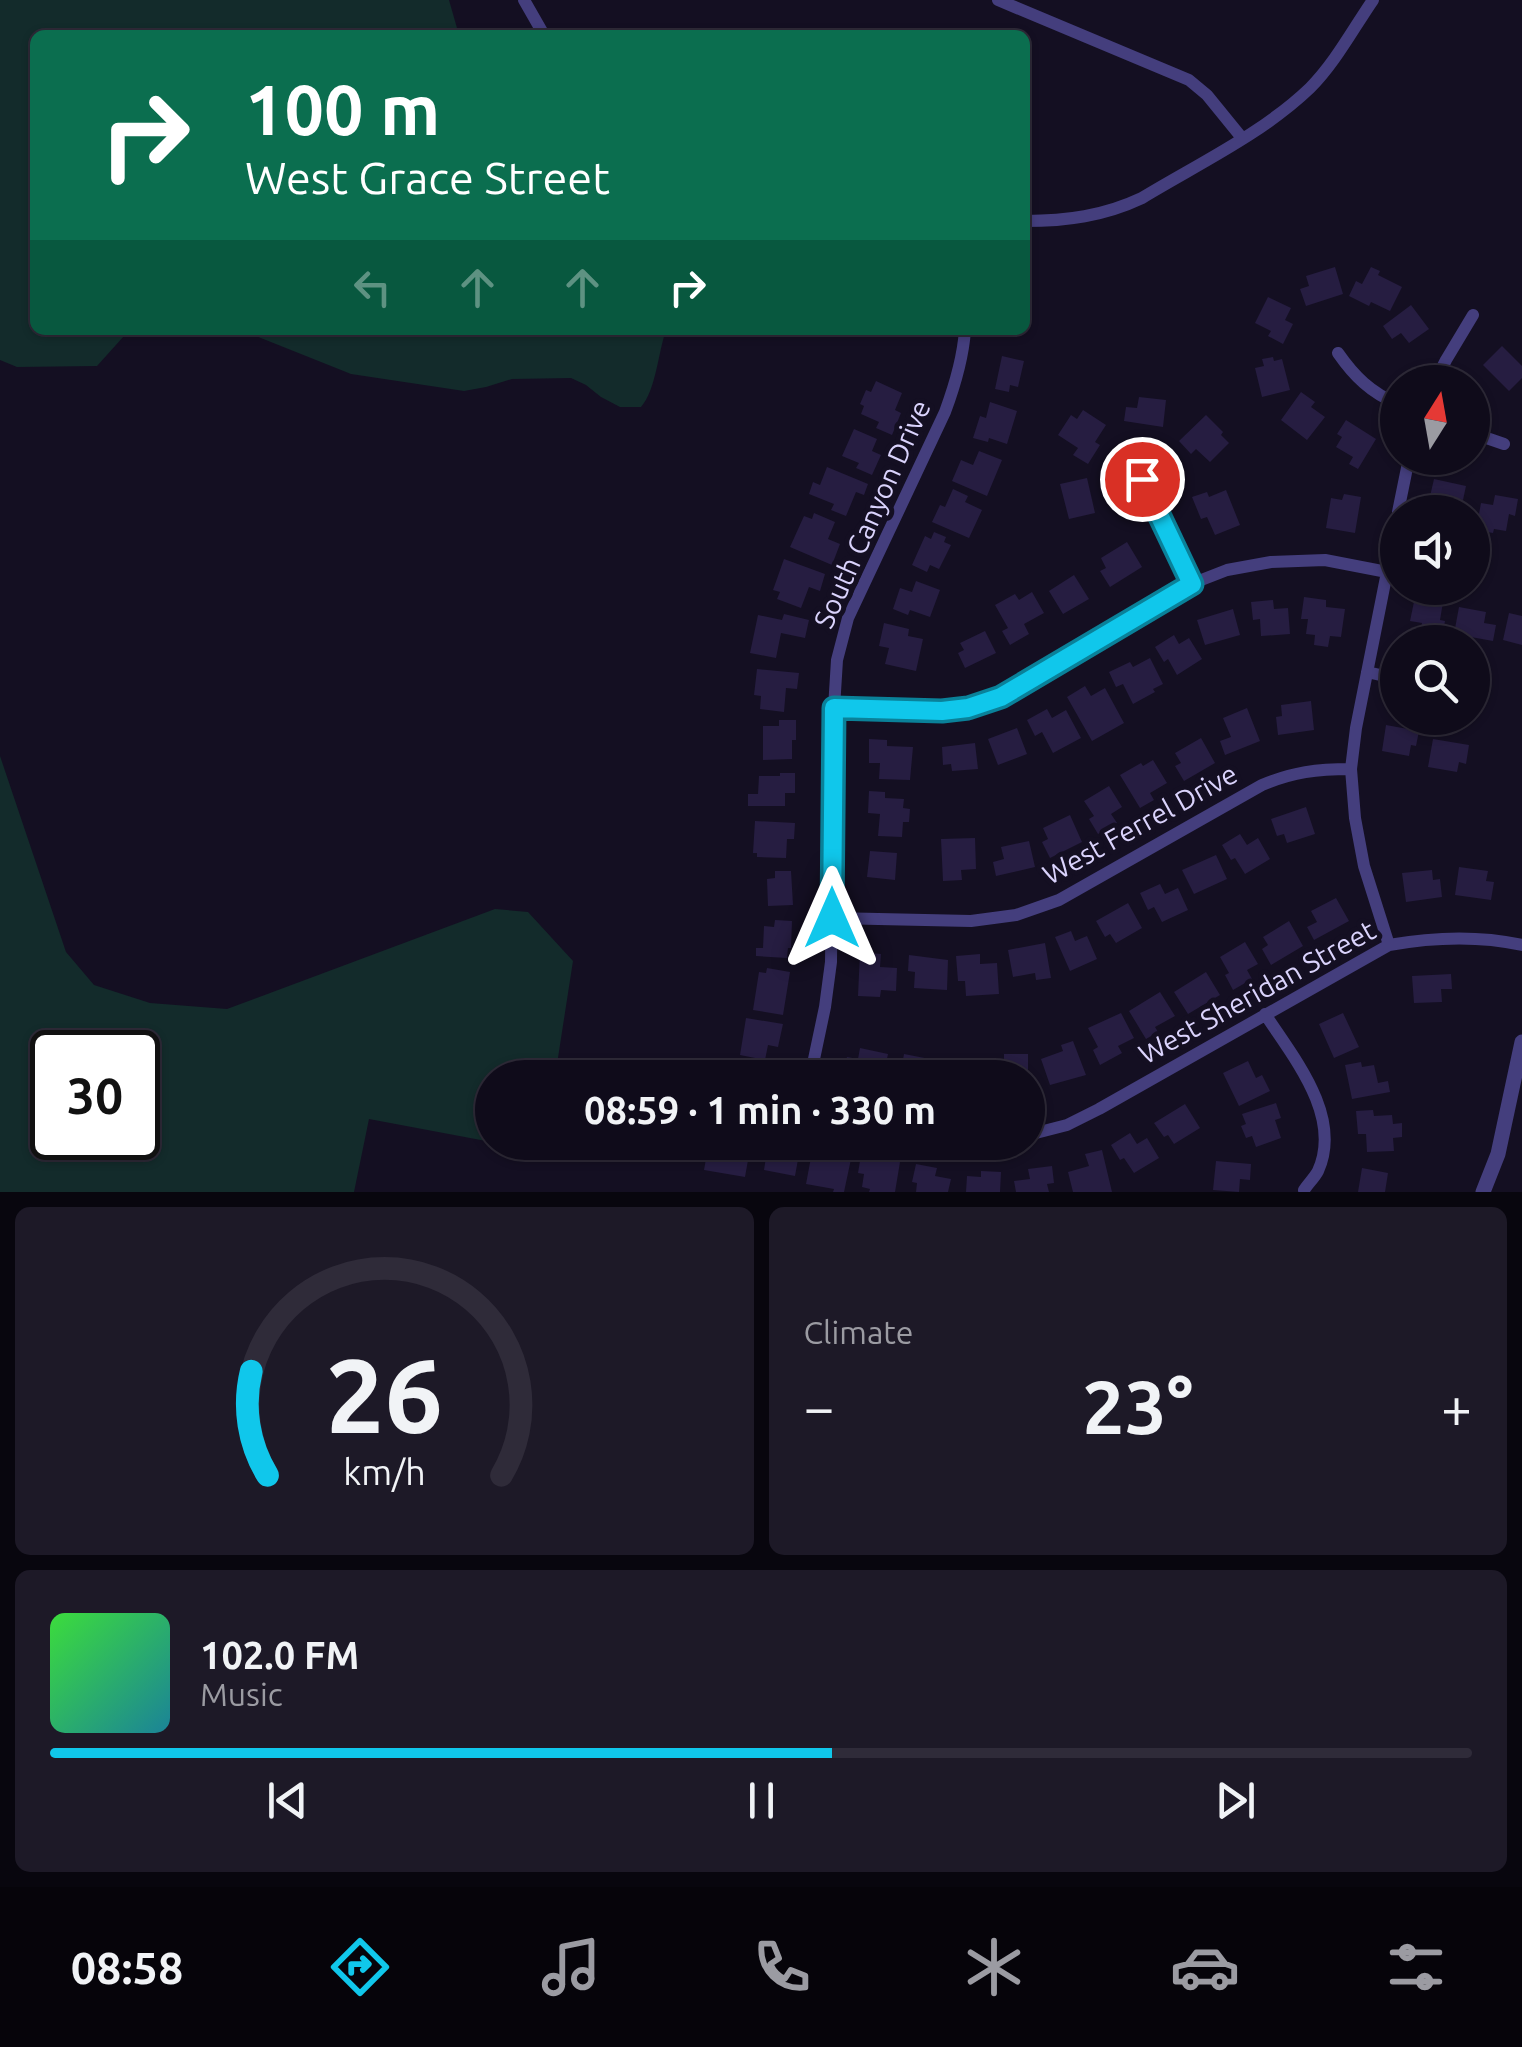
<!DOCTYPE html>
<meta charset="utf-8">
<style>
:root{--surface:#0f0b1a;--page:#1d1927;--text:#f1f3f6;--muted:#9b9ba2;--line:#2f2b39;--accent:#10c7eb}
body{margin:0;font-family:Ubuntu,sans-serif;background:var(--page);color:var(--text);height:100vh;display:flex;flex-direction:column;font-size:38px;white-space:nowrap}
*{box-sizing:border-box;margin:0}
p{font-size:32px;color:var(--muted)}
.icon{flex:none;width:55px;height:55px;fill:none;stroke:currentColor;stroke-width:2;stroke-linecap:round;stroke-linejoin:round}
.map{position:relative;height:1192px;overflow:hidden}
.details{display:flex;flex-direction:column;gap:15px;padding:15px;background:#08060e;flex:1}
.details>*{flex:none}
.top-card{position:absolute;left:30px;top:30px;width:1000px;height:305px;border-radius:15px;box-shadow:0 2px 8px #0004,0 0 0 2px var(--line);background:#0b6e4f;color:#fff;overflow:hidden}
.needle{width:65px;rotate:11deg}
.tools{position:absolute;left:1380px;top:365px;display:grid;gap:20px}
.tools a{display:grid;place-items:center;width:110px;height:110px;border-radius:50%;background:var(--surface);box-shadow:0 2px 8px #0004,0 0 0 2px var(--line);font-size:50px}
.speed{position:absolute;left:30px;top:1030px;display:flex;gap:20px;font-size:50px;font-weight:700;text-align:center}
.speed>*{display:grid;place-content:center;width:130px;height:130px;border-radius:50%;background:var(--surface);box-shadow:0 2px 8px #0004,0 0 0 2px var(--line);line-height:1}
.speed .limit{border:5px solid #111;border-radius:15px;background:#fff;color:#111}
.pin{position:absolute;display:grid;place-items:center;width:85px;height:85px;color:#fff;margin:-42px;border:5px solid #fff;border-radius:50%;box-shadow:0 2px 10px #0007}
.me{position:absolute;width:110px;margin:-55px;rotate:0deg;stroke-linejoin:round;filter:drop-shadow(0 0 8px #0008)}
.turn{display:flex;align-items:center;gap:35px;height:210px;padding:0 50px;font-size:45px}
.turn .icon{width:130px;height:130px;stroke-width:2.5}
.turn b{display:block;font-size:70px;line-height:85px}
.lanes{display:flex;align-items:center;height:95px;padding:0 50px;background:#0003;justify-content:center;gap:50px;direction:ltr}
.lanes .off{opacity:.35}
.big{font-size:75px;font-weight:700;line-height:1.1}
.details .card{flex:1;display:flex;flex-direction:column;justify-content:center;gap:15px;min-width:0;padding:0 35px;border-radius:15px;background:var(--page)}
.details .dial{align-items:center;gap:0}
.dial svg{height:260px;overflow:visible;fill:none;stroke:var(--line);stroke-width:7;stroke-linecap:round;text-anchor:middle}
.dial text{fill:var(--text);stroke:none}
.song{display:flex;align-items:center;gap:30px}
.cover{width:120px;height:120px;border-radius:15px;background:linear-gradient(135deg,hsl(120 70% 55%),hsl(190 70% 35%))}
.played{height:10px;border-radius:5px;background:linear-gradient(90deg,var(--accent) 55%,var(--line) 55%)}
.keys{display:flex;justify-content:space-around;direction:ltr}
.heat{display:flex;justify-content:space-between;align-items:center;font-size:55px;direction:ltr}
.details .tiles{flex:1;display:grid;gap:15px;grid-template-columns:1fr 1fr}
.card:last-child{grid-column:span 2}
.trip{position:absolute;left:475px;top:1060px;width:570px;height:100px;border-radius:50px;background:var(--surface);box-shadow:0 2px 8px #0004,0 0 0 2px var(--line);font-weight:700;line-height:100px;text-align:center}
.menu{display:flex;height:160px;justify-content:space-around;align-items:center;background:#06040a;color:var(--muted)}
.menu .icon{width:70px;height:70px}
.menu .on{color:var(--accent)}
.menu b{font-size:45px;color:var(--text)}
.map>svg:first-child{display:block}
.green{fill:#132b2b;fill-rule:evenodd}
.building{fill:#261d41}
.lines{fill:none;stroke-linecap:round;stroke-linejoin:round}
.minor{stroke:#443e7d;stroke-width:12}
.tertiary{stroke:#443e7d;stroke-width:15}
.route-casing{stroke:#0a8199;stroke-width:25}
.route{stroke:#10c7eb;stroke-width:18}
.labels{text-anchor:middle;stroke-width:10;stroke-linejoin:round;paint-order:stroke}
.street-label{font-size:28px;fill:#dad3fc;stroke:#140f22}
</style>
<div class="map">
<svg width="1522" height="1192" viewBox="0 0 1522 1192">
<rect width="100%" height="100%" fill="#140f22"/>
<path class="green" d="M0,0H449L459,35H35V330H135L124,336L97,366L17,367L0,360Z
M241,330H666C658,353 656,390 641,407H620L601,397L586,385L571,378L512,379L486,387L464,391L351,374Z
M0,756L66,952L94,985L150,1003L227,1009L495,909L528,912L573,961L555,1077L492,1078V1142L545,1143L544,1152L369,1119L354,1192H0ZM52,1052H138V1138H52Z"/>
<path class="building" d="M1335,267L1343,294L1306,306L1300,289L1309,286L1306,276Z
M1371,267L1380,271L1378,275L1402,287L1390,311L1371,302L1369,306L1349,296L1356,281L1362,284Z
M1268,297L1291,308L1285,320L1293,324L1283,344L1268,336L1271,331L1255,323Z
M1411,305L1429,329L1409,343L1401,333L1392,339L1383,326Z
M1502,346L1522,366V378L1509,391L1483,365Z
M1002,356L1024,361L1018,387L1010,385L1009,392L995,389Z
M1273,357L1274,361L1282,359L1290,390L1262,397L1255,368L1264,366L1262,359Z
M876,381L902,393L895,410L901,413L892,435L876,428L879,422L861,414L864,406L860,404L866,390L871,392Z
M1301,392L1315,402L1311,407L1325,417L1307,440L1281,420Z
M1139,397L1166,400L1163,427L1124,421L1126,407L1137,408Z
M990,402L1017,411L1007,444L989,438L988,442L973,438L980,416L986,418Z
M1083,410L1106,425L1095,442L1100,445L1088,464L1073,455L1078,448L1058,435L1071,415L1077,419Z
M1206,415L1223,432L1221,435L1229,443L1210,462L1196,449L1191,454L1179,441Z
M1346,420L1376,439L1358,469L1349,464L1353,457L1336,447L1342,437L1337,434Z
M854,429L877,439L872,451L881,455L872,475L856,468L859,463L842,456Z
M979,451L1002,460L987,496L952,481L961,460L973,465Z
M827,467L868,484L864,495L856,492L846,516L831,510L834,504L809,494L813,482L820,485Z
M1087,478L1095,513L1069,519L1060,484Z
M1434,479L1466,486L1463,500L1458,499L1456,510L1428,505Z
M953,489L968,496L965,502L982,510L969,538L932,522L940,505L945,507Z
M1226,490L1240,525L1215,535L1207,517L1201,519L1192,497L1207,492L1209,497Z
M1344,494L1361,497L1355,533L1326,528L1331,498L1342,500Z
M1495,495L1518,499L1515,516L1509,514L1506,531L1494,529L1493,533L1476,530L1481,503L1493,505Z
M814,513L835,522L828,539L840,544L832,565L790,547L804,516L812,519Z
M934,532L946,537L944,542L951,545L939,569L930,565L927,572L912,565L925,536L931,539Z
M1127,542L1142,567L1110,587L1100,571L1106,568L1101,558Z
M784,559L825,574L820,591L809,587L801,608L777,599L780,592L773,590Z
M1074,575L1089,599L1063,614L1049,591Z
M916,581L940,590L930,617L910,610L908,615L893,609L900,588L912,592Z
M1032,592L1044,613L1024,624L1029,634L1010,645L1002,631L1008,628L995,605L1015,594L1019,600Z
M1304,597L1326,600V607L1345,609L1341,637L1330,636L1328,647L1314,645L1315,635L1306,634L1308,619H1301Z
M1415,597L1443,602L1440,620L1445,621L1442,637L1420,633L1422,623L1410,621Z
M1273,600L1274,609L1288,608L1290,634L1261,636L1260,619L1253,620L1251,602Z
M1459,607L1486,612L1484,623L1496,625L1493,641L1454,634Z
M1233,609L1240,635L1205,645L1197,620Z
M1509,613L1522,616V645L1503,640Z
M784,614L809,620L805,638L781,633L776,658L750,653L758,615L782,620Z
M884,623L909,629L908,636L923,639L916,671L885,664L889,648L879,646Z
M985,631L996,653L965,668L958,653L964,650L960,643Z
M1174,635L1179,644L1189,638L1202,659L1177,675L1168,659L1164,662L1155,647Z
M1150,658L1163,684L1153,689L1155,692L1133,704L1123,684L1116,687L1109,672L1130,662L1133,667Z
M757,669L799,673L797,689L786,688L784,712L760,709L761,696L754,695Z
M1085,686L1091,696L1105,688L1124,723L1092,741L1067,697Z
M1311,701L1314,730L1278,735L1276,717L1282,716L1281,705Z
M1247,708L1260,741L1225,755L1220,741L1231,737L1223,718Z
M1047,709L1052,718L1066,710L1081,738L1053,753L1042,732L1035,736L1027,720Z
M779,720H796V740H792V759L763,760V726H779Z
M1386,725L1419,731L1416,746L1411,745L1409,756L1382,751Z
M1017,728L1027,754L998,765L988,739Z
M1201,738L1215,763L1184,781L1175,766L1181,763L1175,753Z
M869,739L887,740V746L913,747L910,780L879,779L880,763H869Z
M1433,739L1469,745L1466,764L1459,762L1457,772L1428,767Z
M975,743L978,769L952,771L951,764L943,765L942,747Z
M1153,760L1167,783L1150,793L1154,800L1140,808L1120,775L1141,763L1143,766Z
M780,773H795V793H785V806H748V794H758L759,776H780Z
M1109,786L1122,807L1111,814L1117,823L1098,834L1089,819L1094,816L1084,801Z
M869,791L885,792V798L904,799L903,808L910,809L909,822H903L902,837L878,836L880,814L868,813Z
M1306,807L1315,834L1287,843L1284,834L1277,836L1271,819Z
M1070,815L1082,842L1050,858L1042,842L1048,839L1043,828Z
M755,821L795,823L794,839H787L786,858L757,857V853H753Z
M1240,834L1247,845L1258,838L1270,859L1245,874L1235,858L1231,860L1222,845Z
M975,838L976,869L961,870L962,880L943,881L941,839Z
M1029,841L1035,867L996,876L993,862L1004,859L1001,847Z
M870,851L897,853L895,880L867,877Z
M1216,855L1227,879L1194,894L1182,870Z
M1459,867L1488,871L1486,881L1494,882L1491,900L1455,895Z
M1432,870L1433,880L1440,879L1442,897L1406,902L1402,873Z
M775,871H791L793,905L768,906L767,879L775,878Z
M1160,884L1165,894L1178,888L1188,910L1162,922L1154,907L1148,910L1140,893Z
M1336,898L1349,921L1314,940L1307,927L1317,922L1311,911Z
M1128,903L1142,928L1116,943L1110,934L1105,937L1096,921Z
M775,920L792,921L791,948H788L787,958L756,956V948H763L764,926L774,927Z
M1289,921L1303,946L1271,965L1262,949L1268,945L1263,937Z
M1071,931L1075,941L1087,936L1097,959L1070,971L1055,937Z
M1245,942L1258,964L1247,970L1252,979L1233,990L1225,975L1229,973L1220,957Z
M1045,943L1051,978L1036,980L1035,973L1013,977L1008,950Z
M860,952L881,954L880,967L897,968L896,991L881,990L880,997L858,996Z
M980,954V964L997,963L999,994L966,996L965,981H958L956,956Z
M909,955L948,960L947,990L914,988L915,972L908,971Z
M767,968L790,972L783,1015L753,1010L759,972L766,973Z
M1206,972L1220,995L1188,1014L1174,992Z
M1451,974L1452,989H1441L1442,1002L1414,1003L1412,976Z
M1160,992L1175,1016L1155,1027L1158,1032L1146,1039L1129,1011Z
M1121,1013L1134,1038L1118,1046L1122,1053L1100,1065L1093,1050L1098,1047L1088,1028Z
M1343,1013L1359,1047L1334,1058L1319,1024Z
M746,1018L783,1024L778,1047L768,1045L765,1060L740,1055Z
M1073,1041L1086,1075L1050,1085L1041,1059L1063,1051L1061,1045Z
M860,1048L888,1054L883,1078H869L843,1072L847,1057L858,1059Z
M904,1054L935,1060L931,1078H892L895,1063L902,1065Z
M1004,1054H1028V1078H990V1061H1004Z
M943,1060L982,1068L980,1078H940Z
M1248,1061L1256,1078L1262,1075L1270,1091L1239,1106L1223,1073Z
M1361,1062L1362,1067L1374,1065L1378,1083L1388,1081L1390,1092L1352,1099L1345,1065Z
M1276,1103L1281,1118L1275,1120L1281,1138L1256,1147L1252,1136L1246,1138L1241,1126L1246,1124L1242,1114Z
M1185,1104L1200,1128L1174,1144L1168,1135L1164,1137L1154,1123Z
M1373,1110L1374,1116L1392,1115L1393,1124L1402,1123V1137L1393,1138L1394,1151L1367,1152L1366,1134H1358L1356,1111Z
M1130,1133L1137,1144L1147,1138L1159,1158L1134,1173L1124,1158L1120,1160L1111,1145Z
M709,1142H735L742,1144L741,1147L750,1149L745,1177L704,1170Z
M761,1142L783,1144L782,1151L799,1154L795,1176L764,1170L766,1157L758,1155Z
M1102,1150L1112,1192H1073L1068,1172L1089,1166L1085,1154Z
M812,1152L851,1159L844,1192H833L834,1189L806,1184Z
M861,1155L900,1162L895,1192H869L870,1189L862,1187L864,1174L858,1173Z
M1216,1161L1251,1164L1250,1180L1240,1179L1239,1192L1213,1190Z
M916,1164L937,1168L935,1176L951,1179L948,1192H916L917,1183L912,1182Z
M1052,1166L1054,1183L1047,1184L1049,1192H1016L1014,1181L1030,1179L1028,1169Z
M1362,1168L1388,1173L1385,1192H1358Z
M981,1171L1001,1172L1000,1192H966L967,1176L981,1177Z"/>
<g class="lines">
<path class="minor" d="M524,0L544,35
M998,0L1189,80L1207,95L1242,138
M1025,221C1066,221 1104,216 1142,198C1198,164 1262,134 1310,88C1335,63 1353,29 1373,0
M1338,353C1354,376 1371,393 1398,404
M1435,382L1446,360L1473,315
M1472,433L1504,444
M1142,479L1191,584
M1398,512L1409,458
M1367,672L1398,679
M834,708L942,711L968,708L1001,697L1191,584L1227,570L1271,562L1325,560L1387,572
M832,918L971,921L1016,915L1059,900L1262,785C1293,772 1317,769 1351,769
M1389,945L1364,866L1355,818L1351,769L1356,728L1398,517
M1265,1014C1293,1057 1343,1116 1318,1171C1315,1177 1308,1184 1304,1190
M810,1078L825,1007L831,962L834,708L837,660L848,618L945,412C955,385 963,359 965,330
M1028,1135L1067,1125L1099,1109L1389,945C1434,937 1477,935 1522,945"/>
<path class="tertiary" d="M1483,1192L1498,1154L1522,1042"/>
</g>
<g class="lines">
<defs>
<path id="route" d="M832,918L834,708L942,711L968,708L1001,697L1192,584L1142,479"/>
</defs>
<use href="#route" class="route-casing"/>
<use href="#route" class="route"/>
</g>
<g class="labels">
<g class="street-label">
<text transform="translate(872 514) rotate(-66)" y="10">South Canyon Drive</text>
<text transform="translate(1140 824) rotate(-29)" y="10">West Ferrel Drive</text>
<text transform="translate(1257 992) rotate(-29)" y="10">West Sheridan Street</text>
</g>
</g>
</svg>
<div class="tools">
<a><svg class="needle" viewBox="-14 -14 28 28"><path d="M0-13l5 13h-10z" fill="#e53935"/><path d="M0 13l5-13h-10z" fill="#9b9ba2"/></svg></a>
<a><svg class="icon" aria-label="sound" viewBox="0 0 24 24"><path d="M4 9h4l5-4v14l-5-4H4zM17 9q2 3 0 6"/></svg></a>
<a><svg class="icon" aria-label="search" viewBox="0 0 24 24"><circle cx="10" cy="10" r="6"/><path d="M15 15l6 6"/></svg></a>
</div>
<div class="speed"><div class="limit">30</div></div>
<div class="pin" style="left:1142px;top:479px;background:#d93025"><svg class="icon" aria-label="arrive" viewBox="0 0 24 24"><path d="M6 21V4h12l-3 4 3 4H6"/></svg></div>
<svg class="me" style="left:832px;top:918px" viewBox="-20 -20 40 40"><path d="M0-17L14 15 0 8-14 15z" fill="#10c7eb" stroke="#fff" stroke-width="4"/></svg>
<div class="trip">08:59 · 1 min · 330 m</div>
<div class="top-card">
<div class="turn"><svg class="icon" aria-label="right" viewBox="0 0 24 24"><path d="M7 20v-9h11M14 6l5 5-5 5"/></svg><div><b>100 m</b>West Grace Street</div></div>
<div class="lanes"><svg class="icon off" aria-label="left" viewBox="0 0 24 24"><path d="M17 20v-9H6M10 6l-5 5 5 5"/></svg><svg class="icon off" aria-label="ahead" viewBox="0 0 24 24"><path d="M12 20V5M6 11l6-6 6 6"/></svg><svg class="icon off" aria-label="ahead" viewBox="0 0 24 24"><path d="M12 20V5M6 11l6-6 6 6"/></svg><svg class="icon" aria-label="right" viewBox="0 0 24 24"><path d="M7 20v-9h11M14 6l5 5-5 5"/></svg></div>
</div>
</div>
<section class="details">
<div class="tiles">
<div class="card dial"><svg viewBox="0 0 100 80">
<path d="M14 69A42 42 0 1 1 86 69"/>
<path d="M14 69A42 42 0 0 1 9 37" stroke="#10c7eb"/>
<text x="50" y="56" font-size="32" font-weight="700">26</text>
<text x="50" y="72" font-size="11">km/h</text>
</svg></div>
<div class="card"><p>Climate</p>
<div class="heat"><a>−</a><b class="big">23°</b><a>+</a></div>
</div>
<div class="card">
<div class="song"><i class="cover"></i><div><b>102.0 FM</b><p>Music</p></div></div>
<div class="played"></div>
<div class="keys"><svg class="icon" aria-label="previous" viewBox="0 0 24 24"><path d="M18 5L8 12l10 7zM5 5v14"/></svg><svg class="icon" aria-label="pause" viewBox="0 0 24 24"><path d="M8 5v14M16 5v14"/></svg><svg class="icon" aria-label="next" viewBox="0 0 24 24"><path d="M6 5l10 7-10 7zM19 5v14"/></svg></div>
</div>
</div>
</section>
<nav class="menu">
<b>08:58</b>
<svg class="icon on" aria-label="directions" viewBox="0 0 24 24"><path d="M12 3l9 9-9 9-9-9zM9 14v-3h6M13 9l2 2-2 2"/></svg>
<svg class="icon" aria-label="music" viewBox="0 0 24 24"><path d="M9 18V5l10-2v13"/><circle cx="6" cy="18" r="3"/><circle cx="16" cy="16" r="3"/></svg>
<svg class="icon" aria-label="phone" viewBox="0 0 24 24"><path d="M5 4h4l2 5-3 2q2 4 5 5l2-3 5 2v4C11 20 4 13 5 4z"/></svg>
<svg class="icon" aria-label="climate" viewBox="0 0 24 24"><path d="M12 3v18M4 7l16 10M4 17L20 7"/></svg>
<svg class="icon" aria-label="car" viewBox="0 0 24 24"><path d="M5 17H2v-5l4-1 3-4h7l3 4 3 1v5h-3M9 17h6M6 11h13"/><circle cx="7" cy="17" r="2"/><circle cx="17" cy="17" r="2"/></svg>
<svg class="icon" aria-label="filters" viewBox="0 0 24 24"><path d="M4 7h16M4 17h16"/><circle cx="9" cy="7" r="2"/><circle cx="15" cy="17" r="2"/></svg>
</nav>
